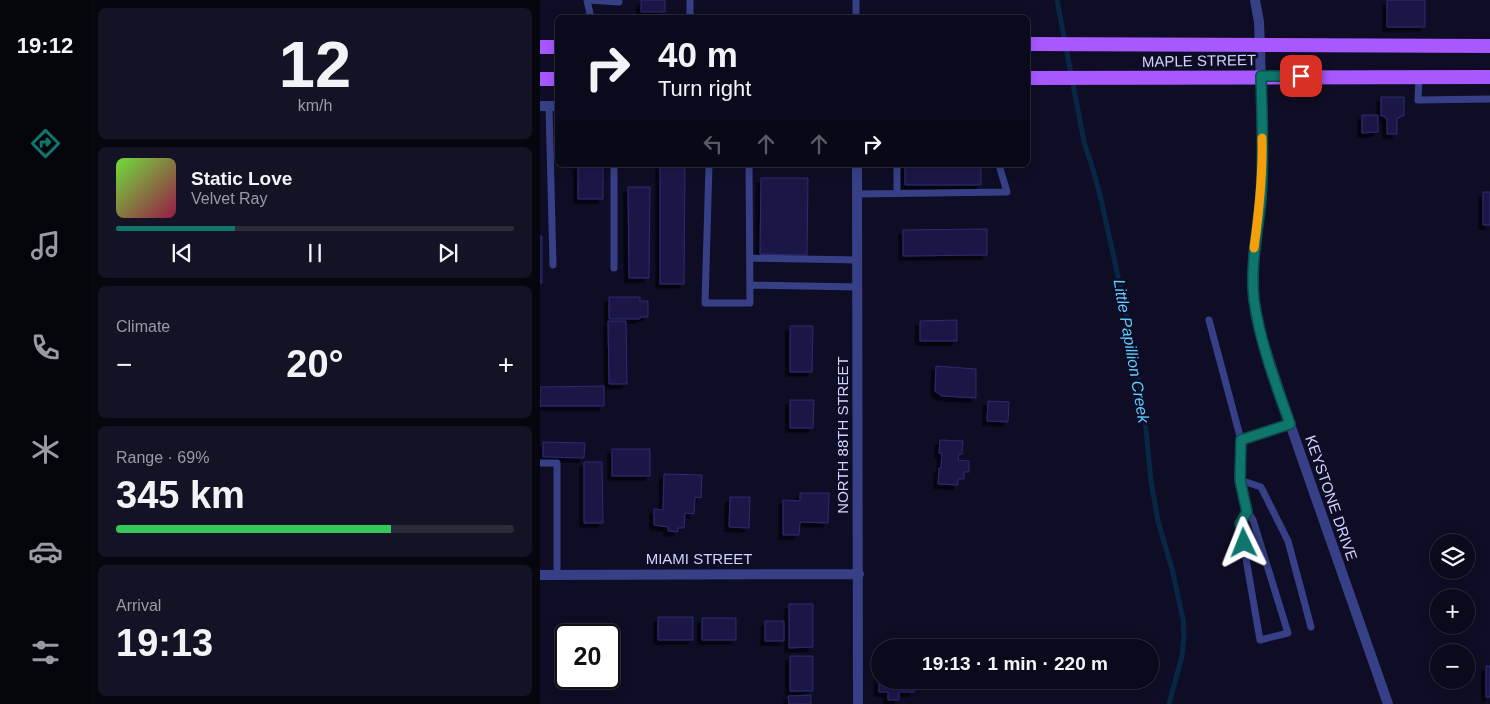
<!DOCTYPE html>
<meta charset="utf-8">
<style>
:root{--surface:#0a0a1c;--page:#131325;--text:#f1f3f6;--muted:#999aa3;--line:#2a2b3b;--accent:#0f766e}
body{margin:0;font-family:Arial,sans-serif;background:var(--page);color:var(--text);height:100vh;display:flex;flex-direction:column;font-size:19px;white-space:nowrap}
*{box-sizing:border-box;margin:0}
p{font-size:16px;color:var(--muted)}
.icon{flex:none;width:28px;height:28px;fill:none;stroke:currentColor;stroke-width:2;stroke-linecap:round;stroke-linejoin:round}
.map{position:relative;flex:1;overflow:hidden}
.details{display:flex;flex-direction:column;gap:8px;padding:8px;background:#06060f;width:450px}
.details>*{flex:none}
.hud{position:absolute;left:15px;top:15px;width:475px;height:152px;border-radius:8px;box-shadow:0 2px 12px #0003,0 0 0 1px var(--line);background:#0a0a1c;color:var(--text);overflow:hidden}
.tools{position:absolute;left:890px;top:534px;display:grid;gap:10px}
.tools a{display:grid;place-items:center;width:45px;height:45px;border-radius:50%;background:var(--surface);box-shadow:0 2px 12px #0003,0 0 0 1px var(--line);font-size:25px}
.speed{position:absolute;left:15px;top:624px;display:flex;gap:10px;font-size:25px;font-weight:700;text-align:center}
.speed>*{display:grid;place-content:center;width:65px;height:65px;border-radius:50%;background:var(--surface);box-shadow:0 2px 12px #0003,0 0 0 1px var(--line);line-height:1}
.speed .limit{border:2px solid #111;border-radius:8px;background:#fff;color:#111}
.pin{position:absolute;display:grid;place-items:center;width:42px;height:42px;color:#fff;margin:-21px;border-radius:10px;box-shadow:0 2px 8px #0006}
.me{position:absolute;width:55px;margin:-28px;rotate:358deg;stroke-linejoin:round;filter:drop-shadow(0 0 4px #0008)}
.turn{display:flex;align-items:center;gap:18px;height:105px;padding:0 20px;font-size:22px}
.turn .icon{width:65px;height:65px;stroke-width:2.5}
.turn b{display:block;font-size:35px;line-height:42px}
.lanes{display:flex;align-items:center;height:48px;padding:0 20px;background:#0003;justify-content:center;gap:25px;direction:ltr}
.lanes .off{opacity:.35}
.big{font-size:38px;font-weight:600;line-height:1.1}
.details .card{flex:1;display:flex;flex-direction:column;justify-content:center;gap:8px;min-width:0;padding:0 18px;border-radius:8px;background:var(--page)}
.details .dial{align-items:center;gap:0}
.dial b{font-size:65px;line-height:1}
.song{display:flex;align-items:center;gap:15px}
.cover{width:60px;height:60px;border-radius:8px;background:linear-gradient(135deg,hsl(100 70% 55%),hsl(340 70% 35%))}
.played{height:5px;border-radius:2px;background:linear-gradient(90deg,var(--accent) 30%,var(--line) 30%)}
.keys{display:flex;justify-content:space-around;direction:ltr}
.heat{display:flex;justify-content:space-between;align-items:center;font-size:28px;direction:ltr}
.charge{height:8px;border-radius:4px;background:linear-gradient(90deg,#34c759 69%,var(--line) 0)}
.trip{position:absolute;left:331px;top:639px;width:288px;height:50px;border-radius:25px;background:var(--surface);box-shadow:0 2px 12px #0003,0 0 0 1px var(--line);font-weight:600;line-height:50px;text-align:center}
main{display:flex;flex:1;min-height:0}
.tabs{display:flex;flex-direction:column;width:90px;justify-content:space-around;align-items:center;background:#04040b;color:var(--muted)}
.tabs .icon{width:35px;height:35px}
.tabs .current{color:var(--accent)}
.tabs b{font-size:22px;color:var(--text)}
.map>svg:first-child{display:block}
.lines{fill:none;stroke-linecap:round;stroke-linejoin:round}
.stream{stroke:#082744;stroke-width:5}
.building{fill:#1b1947;stroke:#2d2a73;filter:url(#shadow)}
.service{stroke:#374086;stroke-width:7}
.minor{stroke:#374086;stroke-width:10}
.primary{stroke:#a758ff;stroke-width:14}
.route-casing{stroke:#0a4d48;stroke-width:12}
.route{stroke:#0f766e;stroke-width:9}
.slow{stroke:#f59e0b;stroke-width:9}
.labels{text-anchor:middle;stroke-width:5;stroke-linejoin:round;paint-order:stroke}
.street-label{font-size:15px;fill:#d1d3ff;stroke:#0e0d25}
.water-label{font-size:16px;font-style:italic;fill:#5fceff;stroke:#0e0d25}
</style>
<main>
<nav class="tabs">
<b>19:12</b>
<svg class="icon current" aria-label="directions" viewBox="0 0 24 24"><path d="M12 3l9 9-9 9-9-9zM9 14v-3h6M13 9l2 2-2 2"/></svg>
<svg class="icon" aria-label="music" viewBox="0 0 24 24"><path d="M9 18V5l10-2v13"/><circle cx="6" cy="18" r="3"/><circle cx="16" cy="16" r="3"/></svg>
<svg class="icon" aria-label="phone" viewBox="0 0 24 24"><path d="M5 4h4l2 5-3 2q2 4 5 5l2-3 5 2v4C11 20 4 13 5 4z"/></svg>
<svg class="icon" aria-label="climate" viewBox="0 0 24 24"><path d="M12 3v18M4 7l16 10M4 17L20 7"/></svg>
<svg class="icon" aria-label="car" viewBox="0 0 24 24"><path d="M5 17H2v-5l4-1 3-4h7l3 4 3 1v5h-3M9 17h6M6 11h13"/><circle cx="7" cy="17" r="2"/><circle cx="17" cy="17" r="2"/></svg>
<svg class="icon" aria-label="filters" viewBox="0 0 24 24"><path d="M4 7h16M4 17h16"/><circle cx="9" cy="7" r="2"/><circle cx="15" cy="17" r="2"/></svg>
</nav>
<section class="details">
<div class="card dial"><b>12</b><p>km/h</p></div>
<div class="card">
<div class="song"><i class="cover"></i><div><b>Static Love</b><p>Velvet Ray</p></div></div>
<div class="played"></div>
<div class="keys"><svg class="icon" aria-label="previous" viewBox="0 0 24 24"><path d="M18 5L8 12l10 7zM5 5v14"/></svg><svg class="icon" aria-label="pause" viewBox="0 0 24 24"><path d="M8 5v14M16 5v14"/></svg><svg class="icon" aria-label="next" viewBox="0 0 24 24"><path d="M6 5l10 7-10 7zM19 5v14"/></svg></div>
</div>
<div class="card"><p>Climate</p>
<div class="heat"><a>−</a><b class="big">20°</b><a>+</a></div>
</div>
<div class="card"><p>Range · 69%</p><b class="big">345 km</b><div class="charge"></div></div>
<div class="card"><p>Arrival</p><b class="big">19:13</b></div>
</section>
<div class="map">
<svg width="950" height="704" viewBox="0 0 950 704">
<defs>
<filter id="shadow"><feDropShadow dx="-4.5" dy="4.5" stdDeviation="0" flood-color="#0009"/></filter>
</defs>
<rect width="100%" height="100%" fill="#0e0d25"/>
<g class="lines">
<path class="stream" d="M517,0L544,142L552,166L561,199L585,308L604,409L611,481L618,521L632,569L643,619L644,635L642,656L629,704"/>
</g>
<path class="building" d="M101,0H125V12H101Z
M847,0H885V27H847Z
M841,97H864V116H860V118H857V134H847V118H845V116H841Z
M822,115H838V132L822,133Z
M38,165H63V199H38Z
M120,165H145L144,284H120Z
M365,165H441V185H365Z
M221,178H268L267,255L220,254Z
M88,187H110L109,278H89Z
M943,192H950V225H943Z
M447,229V255L363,256V230Z
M0,236H2V283H0Z
M69,297H100V301H108V317H100V319H69Z
M417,320V341H380V321Z
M68,321H86L87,384H69Z
M250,326H273L272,372H250Z
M396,366L436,369V398L402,396L395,391Z
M64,386V406H0V387Z
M250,400H274L273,428H250Z
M448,401L469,402L468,422L447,421Z
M400,440L423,441L422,454H419L418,460L429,461V472H424V479H418V485L398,484L399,468H401L402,453H399Z
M3,442L45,443L44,458L3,457Z
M72,449H110V476H72Z
M44,462H62L63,523H44Z
M124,474L162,475L161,498L155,497L154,514L145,513L144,528H138V532L128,531V527L114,525V509L123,510Z
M260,493H289L288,523L260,522L259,535H243V500L260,501Z
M190,497H210L209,528L189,527Z
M249,604H273V647L249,648Z
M118,617H153V640H118Z
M162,618H196V640H162Z
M225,621H244V641H225Z
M250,656H273V691H250Z
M946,666H950V697H946Z
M339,675L340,680H374V692H359V700H348V692H339Z
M271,695V704H249L248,696Z"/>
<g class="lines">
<path class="service" d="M47,0L51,18
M48,0L79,2V0
M150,0V18
M316,0V18
M879,77L878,100L950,99
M9,106L13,265
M169,165L165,303H210L209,165
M357,165V193
M317,194L467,192L459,165
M210,258L318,260
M74,268V165
M210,285L318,287
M669,320L701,440L750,424
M701,440C700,467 697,497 713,520L748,633L720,640L700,524L707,512
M0,463H17V574
M700,480L721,487L748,541L771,627"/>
<path class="minor" d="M715,0L719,22L720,46L723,172L721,200L713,257L714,299L719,329L750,424L848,704
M0,106H18
M317,165L318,704
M0,575L319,574"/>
<path class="primary" d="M488,44L950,46
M0,47H18
M488,78L950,77
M0,79H18"/>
</g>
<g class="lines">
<defs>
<path id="route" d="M704,543L700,524L707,512L700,480L701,440L750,424C736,384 720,343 714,300C710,265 718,232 721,198C724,158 722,117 721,76H761"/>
</defs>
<use href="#route" class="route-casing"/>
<use href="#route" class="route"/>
<path class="slow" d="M714,248C719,211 723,175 722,138"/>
</g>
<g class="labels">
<g class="street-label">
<text transform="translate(659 61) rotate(-1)" y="5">MAPLE STREET</text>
<text transform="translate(303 435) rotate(-90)" y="5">NORTH 88TH STREET</text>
<text transform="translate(791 498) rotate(71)" y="5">KEYSTONE DRIVE</text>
<text x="159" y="564">MIAMI STREET</text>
</g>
<g class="water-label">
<text transform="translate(592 351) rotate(80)" y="6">Little Papillion Creek</text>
</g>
</g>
</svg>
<div class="tools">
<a><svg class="icon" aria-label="layers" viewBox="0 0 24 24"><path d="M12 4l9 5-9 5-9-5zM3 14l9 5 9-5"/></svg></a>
<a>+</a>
<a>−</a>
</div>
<div class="speed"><div class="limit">20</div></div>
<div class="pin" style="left:761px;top:76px;background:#d93025"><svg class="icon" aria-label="arrive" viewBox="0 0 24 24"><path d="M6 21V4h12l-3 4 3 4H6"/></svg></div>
<svg class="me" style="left:704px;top:543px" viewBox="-20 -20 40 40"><path d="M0-17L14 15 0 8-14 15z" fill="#0f766e" stroke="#fff" stroke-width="4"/></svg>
<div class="trip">19:13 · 1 min · 220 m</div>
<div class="hud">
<div class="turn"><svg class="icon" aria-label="right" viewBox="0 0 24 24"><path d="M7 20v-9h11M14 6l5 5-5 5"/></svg><div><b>40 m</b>Turn right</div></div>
<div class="lanes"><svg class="icon off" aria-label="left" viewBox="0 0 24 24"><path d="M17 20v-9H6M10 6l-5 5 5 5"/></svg><svg class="icon off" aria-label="ahead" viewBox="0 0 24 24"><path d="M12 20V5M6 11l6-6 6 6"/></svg><svg class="icon off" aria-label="ahead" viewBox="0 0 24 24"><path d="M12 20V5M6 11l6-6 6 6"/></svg><svg class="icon" aria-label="right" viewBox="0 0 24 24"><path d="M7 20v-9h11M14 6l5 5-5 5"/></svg></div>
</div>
</div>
</main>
